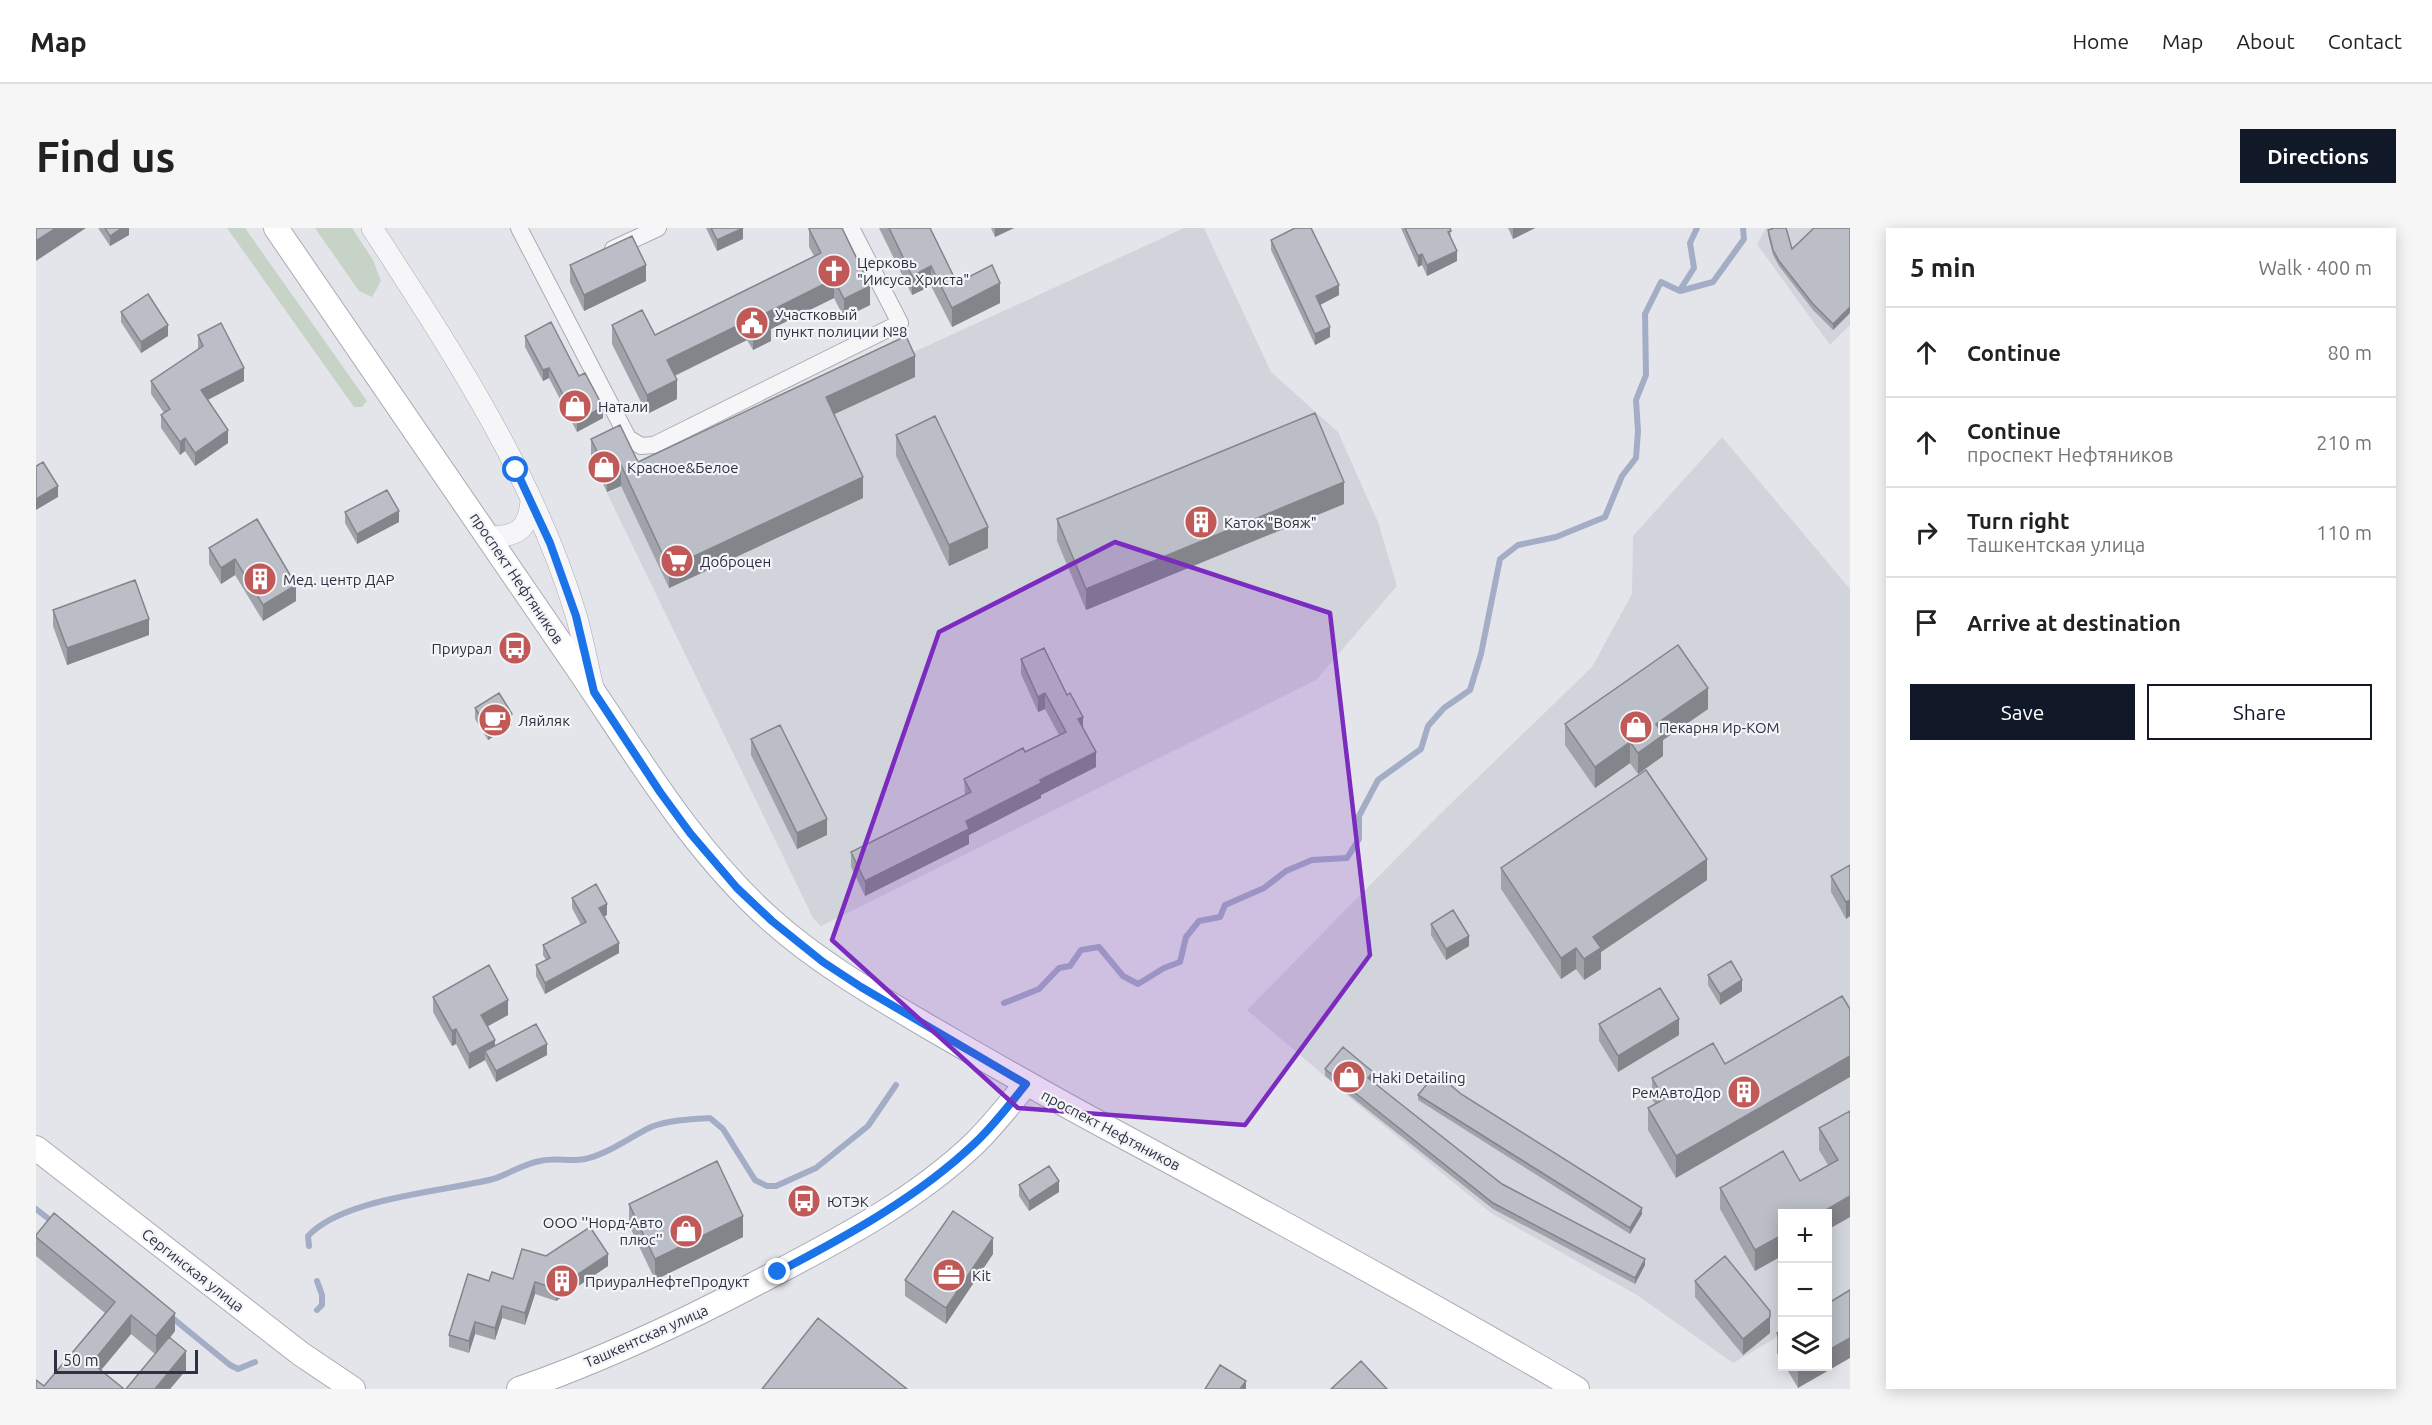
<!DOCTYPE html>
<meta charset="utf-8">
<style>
body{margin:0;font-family:Ubuntu,sans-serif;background:#f6f6f6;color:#222}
.controls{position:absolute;right:18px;bottom:18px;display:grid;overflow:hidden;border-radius:0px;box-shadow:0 3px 15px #0003}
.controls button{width:54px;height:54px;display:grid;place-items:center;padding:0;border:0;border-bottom:2px solid #e0e0e0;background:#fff;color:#222;font:30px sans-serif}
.scale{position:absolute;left:18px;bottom:15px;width:144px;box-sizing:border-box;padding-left:6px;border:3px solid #2d3141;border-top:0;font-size:16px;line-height:21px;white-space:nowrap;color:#2d3141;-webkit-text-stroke:4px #f3f4f8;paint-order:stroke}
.stop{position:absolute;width:18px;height:18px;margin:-14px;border:4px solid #1a73e8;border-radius:50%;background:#fff}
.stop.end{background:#1a73e8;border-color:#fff;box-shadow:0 2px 6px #0008}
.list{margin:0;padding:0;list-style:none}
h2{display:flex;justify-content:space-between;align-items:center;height:78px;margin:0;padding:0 24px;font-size:26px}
h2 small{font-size:20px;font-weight:400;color:#767676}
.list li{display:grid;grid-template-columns:39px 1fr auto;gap:18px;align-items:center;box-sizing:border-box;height:90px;padding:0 24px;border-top:2px solid #e0e0e0}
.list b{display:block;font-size:22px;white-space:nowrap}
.list p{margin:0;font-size:20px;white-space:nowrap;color:#767676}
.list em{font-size:20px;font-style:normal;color:#767676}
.actions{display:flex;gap:12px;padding:18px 24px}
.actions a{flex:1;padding:14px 0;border:2px solid #111827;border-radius:0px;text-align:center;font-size:21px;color:#111827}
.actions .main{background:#111827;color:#fff}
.icon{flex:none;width:33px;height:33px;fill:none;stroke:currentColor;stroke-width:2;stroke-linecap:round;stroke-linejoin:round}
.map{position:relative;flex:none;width:1814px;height:1161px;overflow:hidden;border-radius:0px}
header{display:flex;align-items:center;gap:36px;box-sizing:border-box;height:84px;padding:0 30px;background:#fff;border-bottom:2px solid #e0e0e0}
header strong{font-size:28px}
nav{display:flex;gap:33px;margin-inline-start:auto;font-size:21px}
.intro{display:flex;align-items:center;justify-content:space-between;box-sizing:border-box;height:144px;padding:0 36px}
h1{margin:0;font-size:42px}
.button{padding:15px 27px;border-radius:0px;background:#111827;color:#fff;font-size:21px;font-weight:700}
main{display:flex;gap:36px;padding:0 36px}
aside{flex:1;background:#fff;border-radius:0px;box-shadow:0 3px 15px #0003}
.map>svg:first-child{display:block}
.built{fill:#d2d4dc}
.green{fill:#c7d3c6}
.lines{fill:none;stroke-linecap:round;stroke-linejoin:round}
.stream{stroke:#a3aec6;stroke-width:6}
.minor-casing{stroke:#a9abb4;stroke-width:18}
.tertiary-casing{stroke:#a9abb4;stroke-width:22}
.secondary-casing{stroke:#a9abb4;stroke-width:26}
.minor{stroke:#f6f6f9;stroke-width:16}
.tertiary{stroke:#f6f6f9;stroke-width:21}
.secondary{stroke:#fff;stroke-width:24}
.wall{fill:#a1a3aa}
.shaded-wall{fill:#83858b}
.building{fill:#bbbec6;stroke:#83858b;stroke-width:1.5}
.route{stroke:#1a73e8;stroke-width:8}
.marked{fill:#7b2cbf;fill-opacity:0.2;stroke:#7b2cbf;stroke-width:4.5;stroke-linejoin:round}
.labels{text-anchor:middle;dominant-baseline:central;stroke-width:4.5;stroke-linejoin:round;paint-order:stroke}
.poi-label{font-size:15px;fill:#2d3141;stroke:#f3f4f8;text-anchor:start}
.street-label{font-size:15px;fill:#2d3141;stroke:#f3f4f8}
</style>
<header>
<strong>Map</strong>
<nav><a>Home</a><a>Map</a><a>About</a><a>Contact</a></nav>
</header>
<div class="intro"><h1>Find us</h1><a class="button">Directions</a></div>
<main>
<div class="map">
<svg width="1814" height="1161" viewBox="0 0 1814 1161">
<rect width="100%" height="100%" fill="#e4e5ea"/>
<path class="built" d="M1148,0H1168L1235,144L1302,204L1342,294L1361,358L1280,452L785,698L777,690L571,265Z
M1730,0H1814V97L1794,117L1721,16Z
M1686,209L1814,361V1066L1792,1079V986H1746V1106L1697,1135L1601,1067L1455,985L1326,880L1211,782L1401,589L1556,439L1596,366L1597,308Z"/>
<path class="green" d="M191,0H209L331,173L326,179H318Z
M279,0H316L337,32L345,53L336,69L323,63Z"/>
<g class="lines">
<path class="stream" d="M1644,62L1658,40L1654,15L1661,0
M968,775L1003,761L1023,740L1034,738L1045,722L1063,719L1087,748L1102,756L1128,740L1144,734L1150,709L1163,693L1184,689L1189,677L1228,660L1250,643L1276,632L1311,630L1323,611V588L1342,552L1385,521L1392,498L1408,480L1434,462L1445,426L1464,331L1482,317L1520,309L1569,289L1586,248L1600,230L1602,203L1600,172L1610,147L1609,86L1625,54L1644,63L1677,54L1708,11L1707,0
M0,981L18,995
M273,1018L272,1008C307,970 406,964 457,951C473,946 487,936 504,933C519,929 534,934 549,931C572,926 594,909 615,899C632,892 656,891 674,890L687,901L719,952L731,958H740L780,940L832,898L860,857
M281,1082L286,1077V1067L281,1053
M134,1088L194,1137L202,1141L219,1134"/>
<defs>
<path id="minor" d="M483,0L592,210L605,218L618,217L864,95L815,0
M577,21L622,0"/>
<path id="tertiary" d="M336,0C415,122 498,247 540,387C547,411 551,435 557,459
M453,309C481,308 492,303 495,273"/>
<path id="secondary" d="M240,0C339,143 437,286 534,429C597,520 652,618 735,692C782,734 837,766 891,798C950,832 1010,867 1070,899C1228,984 1386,1070 1541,1161
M0,920L265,1126L317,1161
M483,1161C564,1133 643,1096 719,1056C795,1016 877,975 940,914C958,896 974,876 990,856"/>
</defs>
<use href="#minor" class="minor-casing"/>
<use href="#tertiary" class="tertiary-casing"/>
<use href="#secondary" class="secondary-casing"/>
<use href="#minor" class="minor"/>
<use href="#tertiary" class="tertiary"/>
<use href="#secondary" class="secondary"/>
</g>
<path class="wall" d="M62,0H93V7L74,18Z
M670,0H707V11L681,23Z
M843,0H894L921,55L964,75L916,99L895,58L876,67Z
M955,0H978L959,9Z
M1365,0H1414L1415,10L1421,33L1391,48L1386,37L1382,39Z
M1472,0H1499L1477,11Z
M1814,0V85L1797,102L1777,82L1743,38L1737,27L1732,7V2L1756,21Z
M773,1L834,77L808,90L798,70L735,101V113L717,122L711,112L639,148L641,171L611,186L576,116V97L619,107L778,28L773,19Z
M1235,12L1303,67L1284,77L1294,109L1279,117L1235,22Z
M534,37L610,53L548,83L534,54Z
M85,84L132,108L105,125L85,94Z
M162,107L208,153L172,172L192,215L159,238L149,223L144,227L125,200V187L128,185L115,166V153L162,121Z
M489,108L543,148L567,190L541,204L513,150L507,153L489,119Z
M879,149L798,186L827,270L633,360L585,258L571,264L555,231V211L602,234Z
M860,207L952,320L913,338L860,228Z
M1308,276L1050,382L1021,313V291Z
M309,284L363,294L321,316L309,295Z
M221,291L260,373L227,393L199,347L185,356L173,336V320Z
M17,382L113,407L31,437L17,398Z
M985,431L1047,500L1060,539L1005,567V570L933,607V616L829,668L815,639V624L929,567L928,551L989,524L1023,507L1009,481L1002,484L985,446Z
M439,480L476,497L452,512L439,491Z
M1672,481L1627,512V528L1602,546L1594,535L1559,560L1529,517V496Z
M715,511L791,607L761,621L715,527Z
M1814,637L1810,691L1795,664V648Z
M1465,640L1671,652L1565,724V741L1548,752L1540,741L1525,751L1465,661Z
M536,670L571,687L568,688L583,725L509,766L500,748V737L510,732L507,727V717L545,697L536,680Z
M1395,696L1433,718L1410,732L1395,707Z
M1672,747L1706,763L1684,777L1672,757Z
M397,769L472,787L452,798L459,817L511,827L460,854L449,832L433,841L420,816L416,818L397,784Z
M1563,796L1643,807L1582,844L1563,813Z
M1677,815L1640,950L1612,902V880L1619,876L1616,871V850Z
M1289,841L1337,850L1335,853L1466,956L1609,1037L1599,1056L1457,981L1289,848Z
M1425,866L1606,986L1594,1006L1382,872V867Z
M1814,883V989L1791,1002V986L1719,1043L1684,981V960L1764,953L1792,937L1783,922V900Z
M983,957L1023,964L993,983L983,968Z
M593,976L707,1009L619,1052L593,997Z
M0,1007L139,1103L134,1110L150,1142L134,1161H90L119,1126L95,1106L65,1142L8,1158L69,1085L0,1028Z
M957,1026L910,1096L869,1068V1052Z
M510,1028L572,1038L520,1073L499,1066L489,1097L466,1090L459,1112L439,1106L433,1125L413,1119V1107L453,1053L477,1051Z
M1659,1053L1734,1105L1707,1127L1659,1069Z
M1746,1102V1134L1741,1125V1105Z
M1749,1138H1791L1762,1160Z"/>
<path class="shaded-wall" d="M20,0H50L0,33V13Z
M86,0H93V7L74,18V8Z
M707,0V11L681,23V12Z
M959,0H978L959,9Z
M1477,0H1499L1477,11Z
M1421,23V33L1391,48V37Z
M1386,26V37L1382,39V28Z
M610,37V53L548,83V67Z
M895,38V58L876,67V48Z
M798,51V70L735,101V113L717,122V103L730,85Z
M964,55V75L916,99V80Z
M1303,57V67L1280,79V68Z
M834,58V77L808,90V71Z
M1814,79V85L1797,102V96Z
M711,93V112L631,151V132Z
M132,97V108L105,125V114Z
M1294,99V109L1279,117V106Z
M879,128V149L790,190V169Z
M208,140V153L165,175V162Z
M513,140V150L507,153V142Z
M641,152V171L611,186V167Z
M567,179V190L541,204V193Z
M192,202V215L159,238V225Z
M149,210V223L144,227V214Z
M585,237V258L571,264V244Z
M827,249V270L633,360V340Z
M1308,254V276L1050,382V361Z
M22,258V269L0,282V271Z
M363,283V294L321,316V306Z
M952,299V320L913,338V317Z
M199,331V347L185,356V340Z
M260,357V373L227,393V377Z
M113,391V407L31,437V420Z
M1672,460V481L1627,512V528L1602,546V525L1620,496Z
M1009,465V481L1002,484V469Z
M476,486V497L452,512V501Z
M1047,489V504L1042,491Z
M1594,514V535L1559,560V539Z
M1060,524V539L1005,567V570L933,607V616L829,668V653L930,593L1004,552Z
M791,591V607L761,621V605Z
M1671,631V652L1565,724V741L1548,752V731L1557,709Z
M1814,672V688L1810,691V674Z
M571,676V687L563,691V680Z
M1433,708V718L1410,732V721Z
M583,715V725L509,766V755Z
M1540,720V741L1525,751V730Z
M1706,752V763L1684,777V766Z
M472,772V787L445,802V787Z
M1643,791V807L1582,844V828Z
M420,801V816L416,818V803Z
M459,812V827L449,823V832L433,841V826Z
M511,816V827L460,854V843Z
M1814,828V849L1640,950V928Z
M1337,844V850L1332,857V850Z
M1023,953V964L993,983V973Z
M1814,968V989L1791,1002V986H1783Z
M1606,980V986L1594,1006V1000Z
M707,988V1009L619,1052V1031Z
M1746,1007V1028L1719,1043V1022Z
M957,1010V1026L910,1096V1080Z
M572,1026V1038L520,1073V1061Z
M1609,1031V1037L1599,1056V1050Z
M499,1054V1066L489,1097V1085Z
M466,1078V1090L459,1112V1100Z
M139,1085V1103L120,1126V1108Z
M95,1087V1106L56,1153V1135Z
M1734,1089V1105L1707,1127V1111Z
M439,1094V1106L433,1125V1113Z
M1814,1110V1130L1762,1160V1141L1765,1138H1791V1123Z
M150,1123V1142L134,1161H119Z
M1210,1153V1161H1204Z"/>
<path class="building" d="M0,0H20L0,13Z
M69,0H86L74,8Z
M675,0H707L681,12Z
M775,0H806L834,58L808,71L798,51L730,85L735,94L717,103L711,93L631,132L641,152L611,167L576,97L606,82L619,107L785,25L773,1Z
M853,0H894L921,55L956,37L964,55L916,80L895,38L876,48Z
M1259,0H1275L1303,57L1280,68L1294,99L1279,106L1235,12Z
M1369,0H1414L1415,3L1412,4L1421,23L1391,37L1386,26L1382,28Z
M1738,0H1750L1756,21L1778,0H1814V79L1797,96L1777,76L1743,33L1737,22L1732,2Z
M596,8L610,37L548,67L534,37Z
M112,66L132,97L105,114L85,84Z
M515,94L543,148L549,145L567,179L541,193L513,140L507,142L489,108Z
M185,95L208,140L165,162L192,202L159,225L149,210L144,214L125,187L134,181L115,153L167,118L162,107Z
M870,108L879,128L790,169L827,249L633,340L585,237L571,244L555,211L584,197L602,234Z
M1279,185L1308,254L1050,361L1021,291Z
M899,188L952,299L913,317L860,207Z
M7,234L22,258L0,271V238Z
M351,262L363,283L321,306L309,284Z
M221,291L260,357L227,377L199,331L185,340L173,320Z
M99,352L113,391L31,420L17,382Z
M1642,417L1672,460L1620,496L1627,507L1602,525L1594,514L1559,539L1529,496Z
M1008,420L1031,467L1034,465L1047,489L1042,491L1060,524L1004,552L1005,555L930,593L933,601L829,653L815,624L935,564L928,551L987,520L989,524L1030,504L1009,465L1002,469L985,431Z
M463,465L476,486L452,501L439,480Z
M744,497L791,591L761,605L715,511Z
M1610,542L1671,631L1557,709L1565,720L1548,731L1540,720L1525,730L1465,640Z
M1814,637V672L1810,674L1795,648Z
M560,656L571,676L563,680L583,715L509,755L500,737L514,730L507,717L550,694L536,670Z
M1417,682L1433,708L1410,721L1395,696Z
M1695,733L1706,752L1684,766L1672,747Z
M453,737L472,772L445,787L459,812L433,826L420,801L416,803L397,769Z
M1624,760L1643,791L1582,828L1563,796Z
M1806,768L1814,781V828L1640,928L1612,880L1628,871L1616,850L1677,815L1689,836Z
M500,796L511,816L460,843L449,823Z
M1307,819L1337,844L1332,850L1466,956L1609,1031L1599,1050L1457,975L1289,841Z
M1400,845L1425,866L1606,980L1594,1000L1382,867Z
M1814,883V968L1783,986H1746V1007L1719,1022L1684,960L1747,923L1764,953L1802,932L1783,900Z
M681,933L707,988L619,1031L593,976Z
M1013,938L1023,953L993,973L983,957Z
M917,983L957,1010L910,1080L869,1052Z
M18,985L139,1085L120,1108L95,1087L56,1135L88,1161H0V1152L8,1158L79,1074L0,1009V1007Z
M554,999L572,1026L520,1061L499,1054L489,1085L466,1078L459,1100L439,1094L433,1113L413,1107L432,1046L453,1053L456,1044L477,1051L486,1021L510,1028Z
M1689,1028L1734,1083V1089L1707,1111L1659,1053Z
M1814,1062V1110L1791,1123V1076Z
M782,1090L871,1161H726Z
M1746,1102V1115L1741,1105Z
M133,1109L150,1123L119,1161H90Z
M1325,1133L1351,1161H1295Z
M1184,1137L1210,1153L1204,1161H1169Z"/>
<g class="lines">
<path class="route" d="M480,242L514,315L540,388L558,464L624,564L654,605L701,660L736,693L787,734L825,759L990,856C974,876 958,897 939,915C882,969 811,1008 742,1044"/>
</g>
<path class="marked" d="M1079,314L1294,385L1334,727L1209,897L982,880L796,712L903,404Z"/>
<defs>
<symbol id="church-disc" viewBox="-11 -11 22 22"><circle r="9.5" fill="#c05957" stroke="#f3f4f8"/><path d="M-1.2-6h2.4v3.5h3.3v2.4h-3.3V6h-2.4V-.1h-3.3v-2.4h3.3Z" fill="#fff"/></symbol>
<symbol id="civic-disc" viewBox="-11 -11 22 22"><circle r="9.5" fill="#c05957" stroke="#f3f4f8"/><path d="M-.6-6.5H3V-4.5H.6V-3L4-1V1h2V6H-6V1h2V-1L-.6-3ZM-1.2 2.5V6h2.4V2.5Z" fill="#fff"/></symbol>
<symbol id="shop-disc" viewBox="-11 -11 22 22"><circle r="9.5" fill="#c05957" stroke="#f3f4f8"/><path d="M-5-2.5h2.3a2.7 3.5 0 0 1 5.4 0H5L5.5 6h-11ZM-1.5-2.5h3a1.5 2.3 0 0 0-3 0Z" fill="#fff"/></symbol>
<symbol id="building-disc" viewBox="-11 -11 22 22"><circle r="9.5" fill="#c05957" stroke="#f3f4f8"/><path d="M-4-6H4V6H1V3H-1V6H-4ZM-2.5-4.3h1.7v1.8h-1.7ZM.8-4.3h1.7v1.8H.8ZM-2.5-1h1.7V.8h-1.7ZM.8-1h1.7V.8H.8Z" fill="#fff"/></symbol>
<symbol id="supermarket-disc" viewBox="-11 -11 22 22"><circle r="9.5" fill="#c05957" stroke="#f3f4f8"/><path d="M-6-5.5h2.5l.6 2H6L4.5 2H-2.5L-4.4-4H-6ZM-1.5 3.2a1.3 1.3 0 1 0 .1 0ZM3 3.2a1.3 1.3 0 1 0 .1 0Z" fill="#fff"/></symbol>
<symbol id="bus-disc" viewBox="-11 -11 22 22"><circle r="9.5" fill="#c05957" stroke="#f3f4f8"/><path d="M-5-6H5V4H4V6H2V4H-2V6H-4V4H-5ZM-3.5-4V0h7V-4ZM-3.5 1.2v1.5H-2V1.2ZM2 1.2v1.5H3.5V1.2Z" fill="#fff"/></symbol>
<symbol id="cafe-disc" viewBox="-11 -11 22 22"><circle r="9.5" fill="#c05957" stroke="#f3f4f8"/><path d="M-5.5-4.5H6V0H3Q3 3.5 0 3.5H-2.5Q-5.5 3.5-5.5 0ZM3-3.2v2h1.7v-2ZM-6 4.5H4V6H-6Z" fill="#fff"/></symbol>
<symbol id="office-disc" viewBox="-11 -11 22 22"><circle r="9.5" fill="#c05957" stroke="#f3f4f8"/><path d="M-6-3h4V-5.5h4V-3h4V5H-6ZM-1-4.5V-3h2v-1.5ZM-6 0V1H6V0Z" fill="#fff"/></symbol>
</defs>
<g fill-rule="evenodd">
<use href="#church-disc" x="779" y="24" width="38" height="38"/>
<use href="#civic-disc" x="697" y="76" width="38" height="38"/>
<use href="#shop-disc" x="520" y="159" width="38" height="38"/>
<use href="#shop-disc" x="549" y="220" width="38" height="38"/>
<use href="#building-disc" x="1146" y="275" width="38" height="38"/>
<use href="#supermarket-disc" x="622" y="314" width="38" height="38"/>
<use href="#building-disc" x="205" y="332" width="38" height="38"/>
<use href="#bus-disc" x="460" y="401" width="38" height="38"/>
<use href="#cafe-disc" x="440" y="473" width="38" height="38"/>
<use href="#shop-disc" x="1581" y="480" width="38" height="38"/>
<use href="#shop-disc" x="1294" y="830" width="38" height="38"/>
<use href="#building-disc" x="1689" y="845" width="38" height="38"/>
<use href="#bus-disc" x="749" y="954" width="38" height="38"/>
<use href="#shop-disc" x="631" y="984" width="38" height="38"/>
<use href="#office-disc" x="894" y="1028" width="38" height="38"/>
<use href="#building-disc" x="507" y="1034" width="38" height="38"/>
</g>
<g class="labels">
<g class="poi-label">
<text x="821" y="34">Церковь<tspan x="821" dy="17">"Иисуса Христа"</tspan></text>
<text x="739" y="86">Участковый<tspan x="739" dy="17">пункт полиции №8</tspan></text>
<text x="562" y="178">Натали</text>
<text x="591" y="239">Красное&amp;Белое</text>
<text x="1188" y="294">Каток "Вояж"</text>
<text x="664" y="333">Доброцен</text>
<text x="247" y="351">Мед. центр ДАР</text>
<text x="456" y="420" text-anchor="end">Приурал</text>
<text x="482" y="492">Ляйляк</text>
<text x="1623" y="499">Пекарня Ир-КОМ</text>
<text x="1336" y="849">Haki Detailing</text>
<text x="1685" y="864" text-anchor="end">РемАвтоДор</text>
<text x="791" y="973">ЮТЭК</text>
<text x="627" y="994" text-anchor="end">ООО ''Норд-Авто<tspan x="627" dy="17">плюс''</tspan></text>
<text x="936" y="1047">Kit</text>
<text x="549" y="1053">ПриуралНефтеПродукт</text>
</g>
<g class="street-label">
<text transform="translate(481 350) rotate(56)">проспект Нефтяников</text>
<text transform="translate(1075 902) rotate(28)">проспект Нефтяников</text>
<text transform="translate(157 1042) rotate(38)">Сергинская улица</text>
<text transform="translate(610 1108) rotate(-24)">Ташкентская улица</text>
</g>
</g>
</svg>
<div class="controls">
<button>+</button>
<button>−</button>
<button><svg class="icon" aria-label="layers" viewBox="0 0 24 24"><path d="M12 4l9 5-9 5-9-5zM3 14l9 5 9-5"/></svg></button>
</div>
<div class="scale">50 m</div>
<div class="stop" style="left:480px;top:242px"></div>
<div class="stop end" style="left:742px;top:1044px"></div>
</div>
<aside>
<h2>5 min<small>Walk · 400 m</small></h2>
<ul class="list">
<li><svg class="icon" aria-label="ahead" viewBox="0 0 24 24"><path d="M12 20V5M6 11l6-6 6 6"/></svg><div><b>Continue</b></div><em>80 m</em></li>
<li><svg class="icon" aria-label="ahead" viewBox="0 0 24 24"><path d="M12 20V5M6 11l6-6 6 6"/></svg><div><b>Continue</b><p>проспект Нефтяников</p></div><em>210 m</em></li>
<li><svg class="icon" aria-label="right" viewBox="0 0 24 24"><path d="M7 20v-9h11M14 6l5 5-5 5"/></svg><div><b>Turn right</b><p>Ташкентская улица</p></div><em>110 m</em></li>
<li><svg class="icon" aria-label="arrive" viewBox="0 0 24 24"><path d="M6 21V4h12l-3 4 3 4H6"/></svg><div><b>Arrive at destination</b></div></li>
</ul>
<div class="actions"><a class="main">Save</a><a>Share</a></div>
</aside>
</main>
